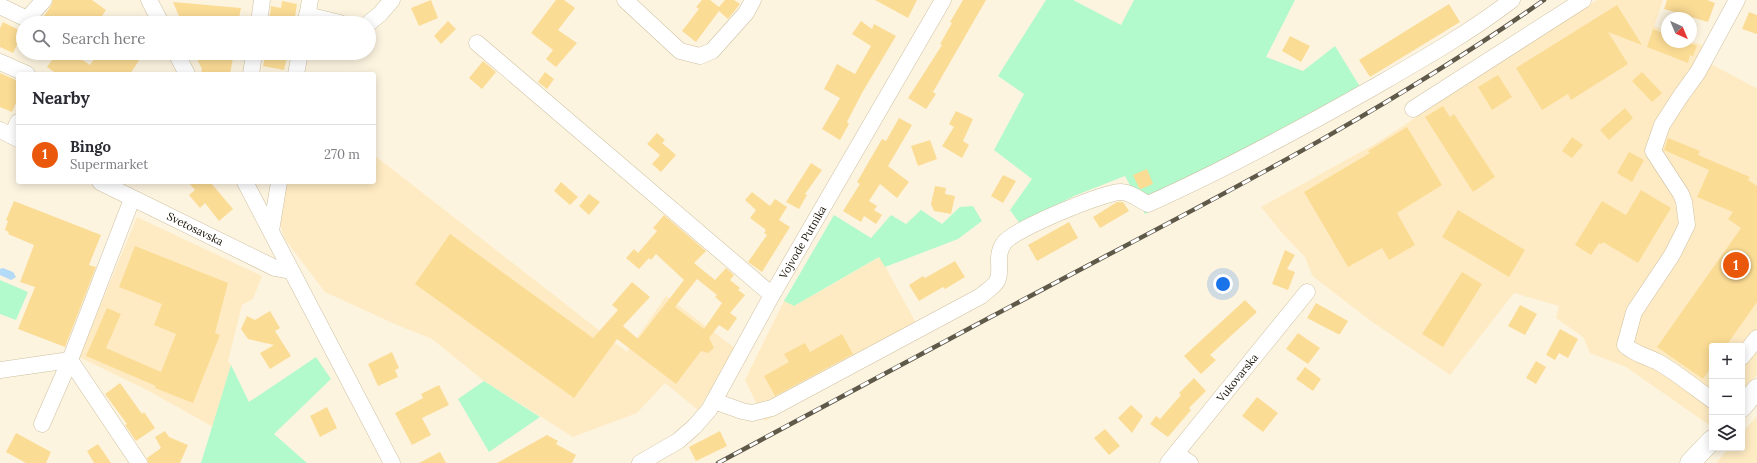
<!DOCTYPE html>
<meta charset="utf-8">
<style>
body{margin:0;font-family:Lora,serif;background:#f7f7f7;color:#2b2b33}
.controls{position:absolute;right:12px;bottom:12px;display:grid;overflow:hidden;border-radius:4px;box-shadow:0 2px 10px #0003}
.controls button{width:36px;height:36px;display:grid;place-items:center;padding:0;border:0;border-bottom:1px solid #e1e1e2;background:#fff;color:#2b2b33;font:20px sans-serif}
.compass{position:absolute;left:1661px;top:12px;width:36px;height:36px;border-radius:50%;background:#fff;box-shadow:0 2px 10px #0003;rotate:136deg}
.you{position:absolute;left:1223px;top:284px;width:14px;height:14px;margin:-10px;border:3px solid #fff;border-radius:50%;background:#1a73e8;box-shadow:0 0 0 6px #1a73e833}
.badge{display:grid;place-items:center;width:26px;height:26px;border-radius:50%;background:#ea580c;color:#fff;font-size:13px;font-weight:700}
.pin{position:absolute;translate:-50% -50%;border:2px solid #fff;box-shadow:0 1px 4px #0006}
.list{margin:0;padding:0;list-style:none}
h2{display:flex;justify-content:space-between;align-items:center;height:52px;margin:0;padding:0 16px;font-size:17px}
h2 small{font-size:13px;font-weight:400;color:#7c7c81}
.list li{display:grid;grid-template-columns:26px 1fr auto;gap:12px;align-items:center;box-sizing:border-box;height:60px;padding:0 16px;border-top:1px solid #e1e1e2}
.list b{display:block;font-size:15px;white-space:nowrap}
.list p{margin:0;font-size:13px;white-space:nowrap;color:#7c7c81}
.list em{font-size:13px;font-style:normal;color:#7c7c81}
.icon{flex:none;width:22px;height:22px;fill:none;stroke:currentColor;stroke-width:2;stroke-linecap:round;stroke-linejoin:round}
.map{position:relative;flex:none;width:1757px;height:463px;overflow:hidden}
.search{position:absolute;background:#fff;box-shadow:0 2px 10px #0003;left:16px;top:16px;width:360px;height:44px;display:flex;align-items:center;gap:10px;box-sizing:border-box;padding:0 14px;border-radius:22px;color:#7c7c81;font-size:15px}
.panel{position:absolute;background:#fff;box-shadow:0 2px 10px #0003;left:16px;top:72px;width:360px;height:112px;border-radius:4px}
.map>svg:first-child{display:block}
.built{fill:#feebc3}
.green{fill:#b2f9cc}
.water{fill:#b3daf7}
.building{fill:#fbdc95;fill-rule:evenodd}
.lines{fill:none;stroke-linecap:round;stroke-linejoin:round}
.minor-casing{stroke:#cec0a0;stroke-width:17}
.major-casing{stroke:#cec0a0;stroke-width:21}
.minor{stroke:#fff;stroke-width:16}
.major{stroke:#fff;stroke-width:20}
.rail-casing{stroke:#5f594a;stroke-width:4.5}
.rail{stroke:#fff;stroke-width:3;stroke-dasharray:9;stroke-linecap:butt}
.labels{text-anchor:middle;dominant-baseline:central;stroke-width:3.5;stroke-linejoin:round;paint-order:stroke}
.street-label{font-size:11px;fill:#171206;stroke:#fff}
</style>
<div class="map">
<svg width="1757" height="463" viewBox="0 0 1757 463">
<rect width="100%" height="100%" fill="#fdf4e0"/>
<path class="built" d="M1597,0H1663L1654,26L1667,31V42L1691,41L1705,46L1711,64L1756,88L1757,87V375L1742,393V346H1712V427L1626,367L1590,353L1583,337L1556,318L1559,306L1514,293L1450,375L1371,321L1315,278L1312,275L1305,257L1282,233L1261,207L1375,144Z
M374,155L627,352L666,296L736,349L698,410L665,383L637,413L573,437L484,381L432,339L397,325L325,292L284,238L280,223L287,182H374Z
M137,217L262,276L253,299L242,305L228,361L231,365L213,427L147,390L79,357Z
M880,257L922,334L765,421L745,380L784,301L794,306Z
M1757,416V463H1716L1729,448H1742V433Z"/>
<path class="green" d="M1046,0H1073L1121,25L1134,0H1295L1266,57L1303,71L1335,46L1367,98L1145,214L1125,176L1074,196L1020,224L1010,210L1032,179L994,150L1024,94L998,76Z
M973,206L982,221L958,239L885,267L879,257L794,306L784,301L834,215L871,238L891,215L906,224L921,210L942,224L960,207Z
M0,280L28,292L16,320L0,314Z
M316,357L331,379L274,434L307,463H201L231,365L249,402Z
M484,381L540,417L489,452L458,399Z"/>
<path class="water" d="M3,268L13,272L16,277L11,280L0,275V269Z"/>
<path class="building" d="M53,0H92L106,10L97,23H39L51,6Z
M431,0L438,18L419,26L411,8Z
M556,0H564L575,8L558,30L577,43L556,67L546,59L553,50L531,33Z
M702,0H710L719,7L725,0H734L740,4L728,19L719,11L696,42L682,31L699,9L696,7Z
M875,0H917L908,18Z
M963,0H986L933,92L936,94L926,109L908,98L942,45L940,44L952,23L950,22Z
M1667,0H1707L1715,3L1708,22L1664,9Z
M282,1L297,4L294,23H269L271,6L281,8Z
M173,2L241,8L238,23H182Z
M1449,4L1460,22L1370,77L1359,60Z
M1617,5L1642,45L1608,32L1628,64L1571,100L1568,94L1542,110L1516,68Z
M1749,12L1757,15V34L1742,29Z
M448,21L456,29L441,44L434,36Z
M861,21L872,29L874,24L896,36L862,93L847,122L849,124L840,140L822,129L840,98L824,89L837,64L855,74L871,46L852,34Z
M3,22L23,32L13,53L0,47V28Z
M1653,29L1667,35V42H1687L1697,46L1693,56L1690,55L1688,63L1647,47Z
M1290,36L1310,46L1301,62L1282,51Z
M57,53H72L90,65L98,53H144L130,74H57L47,67Z
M194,53H234L230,74H201L202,69Z
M266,53H288L284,70L263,66Z
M483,61L496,72L482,89L469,78Z
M545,72L554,79L547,89L538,82Z
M1642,72L1662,93L1652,102L1632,81Z
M0,73L18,81V98L12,112L0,107Z
M1498,75L1512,97L1492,110L1478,87Z
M1443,106L1450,117L1454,114L1495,177L1473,192L1425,117Z
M1625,108L1633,118L1609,140L1600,130Z
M956,111L973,119L963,141L969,145L962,158L942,146L954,127L949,124Z
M899,118L912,125L888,166L909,182L897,198L880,184L869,201L877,206L874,210L882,215L876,224L864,216L861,222L843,211L860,184L857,182L882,139L886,141Z
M1407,127L1442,185L1397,213L1415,245L1389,260L1382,248L1348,267L1304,192L1370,153L1368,151Z
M657,133L665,140L662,143L676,155L661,172L652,164L660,155L647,144Z
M1572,137L1583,145L1572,158L1562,151Z
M1668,138L1700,151L1698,155L1750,177L1748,180L1757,186V302L1726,346H1712V366L1703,379L1657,347L1741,228L1728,219L1733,212L1697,197L1709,170L1664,150Z
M930,140L937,159L918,166L911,146Z
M1629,152L1644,160L1632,182L1617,173Z
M811,163L822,170L805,194L807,195L799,209L786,202Z
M1147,169L1153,184L1141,189L1139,188L1133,175Z
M1003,175L1016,181L1003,203L991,196Z
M188,182H210L233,209L219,221L205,203L200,208L189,195L195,190Z
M561,182L578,197L570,205L554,191Z
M935,186L946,188L945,194L955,196L951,214L934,211L931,204Z
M1641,190L1671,208L1638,263L1603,242L1602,244L1599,243L1591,255L1575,245L1602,201L1626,215Z
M752,192L770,206L775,199L787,207L779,220L790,227L762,272L748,262L767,235L764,233L766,230L750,218L756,210L745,200Z
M589,194L600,202L589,215L579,206Z
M14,201L101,235L89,265L96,267L65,347L18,329L35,287L20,282L34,245L8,234L9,232L5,230L8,221L6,220Z
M1117,202H1123L1129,211L1100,228L1093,217Z
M1458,210L1525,250L1509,277L1442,237Z
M664,215L706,251L694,263L715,280L726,268L734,275L730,280L740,288L738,290L745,295L730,313L737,318L728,331L719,325L709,338L714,348L708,353L701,351L676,384L617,339L574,398L415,284L450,234L593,338L618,310L612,305L632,282L650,297L623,326L638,339L684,280L656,254L651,260L649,258L639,269L626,258L634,249L638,253L657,231L653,228ZM697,279L717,295L715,297L722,303L704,329L675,307Z
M1069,222L1078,238L1037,261L1028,245Z
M135,246L228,283L215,333L220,335L193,403L155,388L156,386L86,356L107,308L121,314L106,348L161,372L176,334L154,325L162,304L119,287Z
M1285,250L1295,255L1287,269L1295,272L1288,290L1272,284Z
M955,261L965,277L945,289L943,287L919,301L909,285L923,276L925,278Z
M1462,272L1482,284L1443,347L1422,334Z
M1245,300L1257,312L1210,355L1216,360L1201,374L1184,356Z
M1316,303L1348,321L1340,334H1338L1307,318Z
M1520,305L1537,314L1525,335L1508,326Z
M270,311L280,328L275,331L291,356L270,369L260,353L274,345L248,339L241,329L247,316L255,320Z
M1560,329L1578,339L1568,358L1559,353L1555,360L1546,355Z
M1298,333L1320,348L1308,364L1286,349Z
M842,334L853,354L775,396L764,376L789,362L784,354L805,343L810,352Z
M392,352L399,368L395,370L398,377L378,386L368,364Z
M1536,361L1546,367L1536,384L1526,378Z
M1305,367L1321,379L1313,391L1296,379Z
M1194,378L1206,391L1189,408L1191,410L1168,437L1150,424L1156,416L1160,419L1181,395L1179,393Z
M120,383L142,414L144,412L155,428L136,441L125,425L127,424L105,394Z
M439,385L449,405L422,418L431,435L412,445L395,413L423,398L421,394Z
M1257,397L1278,413L1263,432L1242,416Z
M1131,405L1143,416L1132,433L1118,418Z
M327,407L337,428L320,437L310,416Z
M1105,429L1120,446L1109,455L1094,438Z
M165,431L169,437L188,445L180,463H148L147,458L161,448L155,437Z
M720,431L727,446L696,461L689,447Z
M16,433L51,452L46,463H26L6,452Z
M547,435L558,441L556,444L576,455L572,463H497Z
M98,444L111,463H94L87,451Z
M440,452L446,463H419Z"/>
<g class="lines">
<defs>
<g id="minor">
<path d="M149,0L161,23"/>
<path d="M625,0L680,51L700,56L712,51L746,13L753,0"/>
<path d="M0,6L27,19L44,0"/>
<path d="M307,15L340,23"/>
<path d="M259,23L262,0"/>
<path d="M306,23L310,0"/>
<path d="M369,23L380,14L392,0"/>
<path d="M477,43L772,295"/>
<path d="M176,53L187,74"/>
<path d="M0,62L27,74"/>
<path d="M251,74L254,53"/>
<path d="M296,74L300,53"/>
<path d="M1413,109L1583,0"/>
<path d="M0,130L18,139"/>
<path d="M12,136L18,122"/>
<path id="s1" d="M100,182L275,268L291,271"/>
<path d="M245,182L392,463"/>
<path d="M271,231L279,182"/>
<path d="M1742,357L1757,338"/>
<path d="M0,370L70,360L139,463"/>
<path d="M1712,400C1694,387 1677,373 1658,362C1646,356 1634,354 1625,345L1634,312L1672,255L1687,225L1684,202L1681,194L1653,151L1662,125L1680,97L1698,72L1737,0"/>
<path d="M714,401L742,411L752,413L772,408L981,296C986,291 994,287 997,281C1003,270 994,257 1004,243C1012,230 1104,192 1121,192C1131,192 1139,200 1148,204C1226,169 1300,129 1374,87C1421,60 1469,33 1512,0"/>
<path d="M42,424L70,360L132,199"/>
<path d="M1176,454L1190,463"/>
<path id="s2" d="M640,463L678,441L694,427L709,410L772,295L943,0"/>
<path id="s3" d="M1168,463L1307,292"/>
</g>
<path id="major" d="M1742,407L1757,389
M1690,463L1712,440"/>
</defs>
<use href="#minor" class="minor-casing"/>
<use href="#major" class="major-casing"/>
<use href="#minor" class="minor"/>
<use href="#major" class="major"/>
<defs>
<path id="rail" d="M718,463C846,394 975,325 1104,257C1255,178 1405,98 1544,0"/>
</defs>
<use href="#rail" class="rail-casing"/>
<use href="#rail" class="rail"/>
</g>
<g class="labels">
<g class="street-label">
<text stroke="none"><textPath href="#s1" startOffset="106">Svetosavska</textPath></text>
<text stroke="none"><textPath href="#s2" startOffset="280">Vojvode Putnika</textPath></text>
<text stroke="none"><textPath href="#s3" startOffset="110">Vukovarska</textPath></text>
</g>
</g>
</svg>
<div class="controls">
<button>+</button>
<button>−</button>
<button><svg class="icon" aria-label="layers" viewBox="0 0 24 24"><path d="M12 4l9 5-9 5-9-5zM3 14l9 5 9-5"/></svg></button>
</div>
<svg class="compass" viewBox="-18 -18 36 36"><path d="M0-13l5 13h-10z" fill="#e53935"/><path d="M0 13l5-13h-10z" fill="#7c7c81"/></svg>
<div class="you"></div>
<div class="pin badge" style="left:1736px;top:265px">1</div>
<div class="search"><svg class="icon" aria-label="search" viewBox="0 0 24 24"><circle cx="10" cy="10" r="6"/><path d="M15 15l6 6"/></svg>Search here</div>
<section class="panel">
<h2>Nearby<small></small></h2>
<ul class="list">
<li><span class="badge">1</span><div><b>Bingo</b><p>Supermarket</p></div><em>270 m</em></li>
</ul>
</section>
</div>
